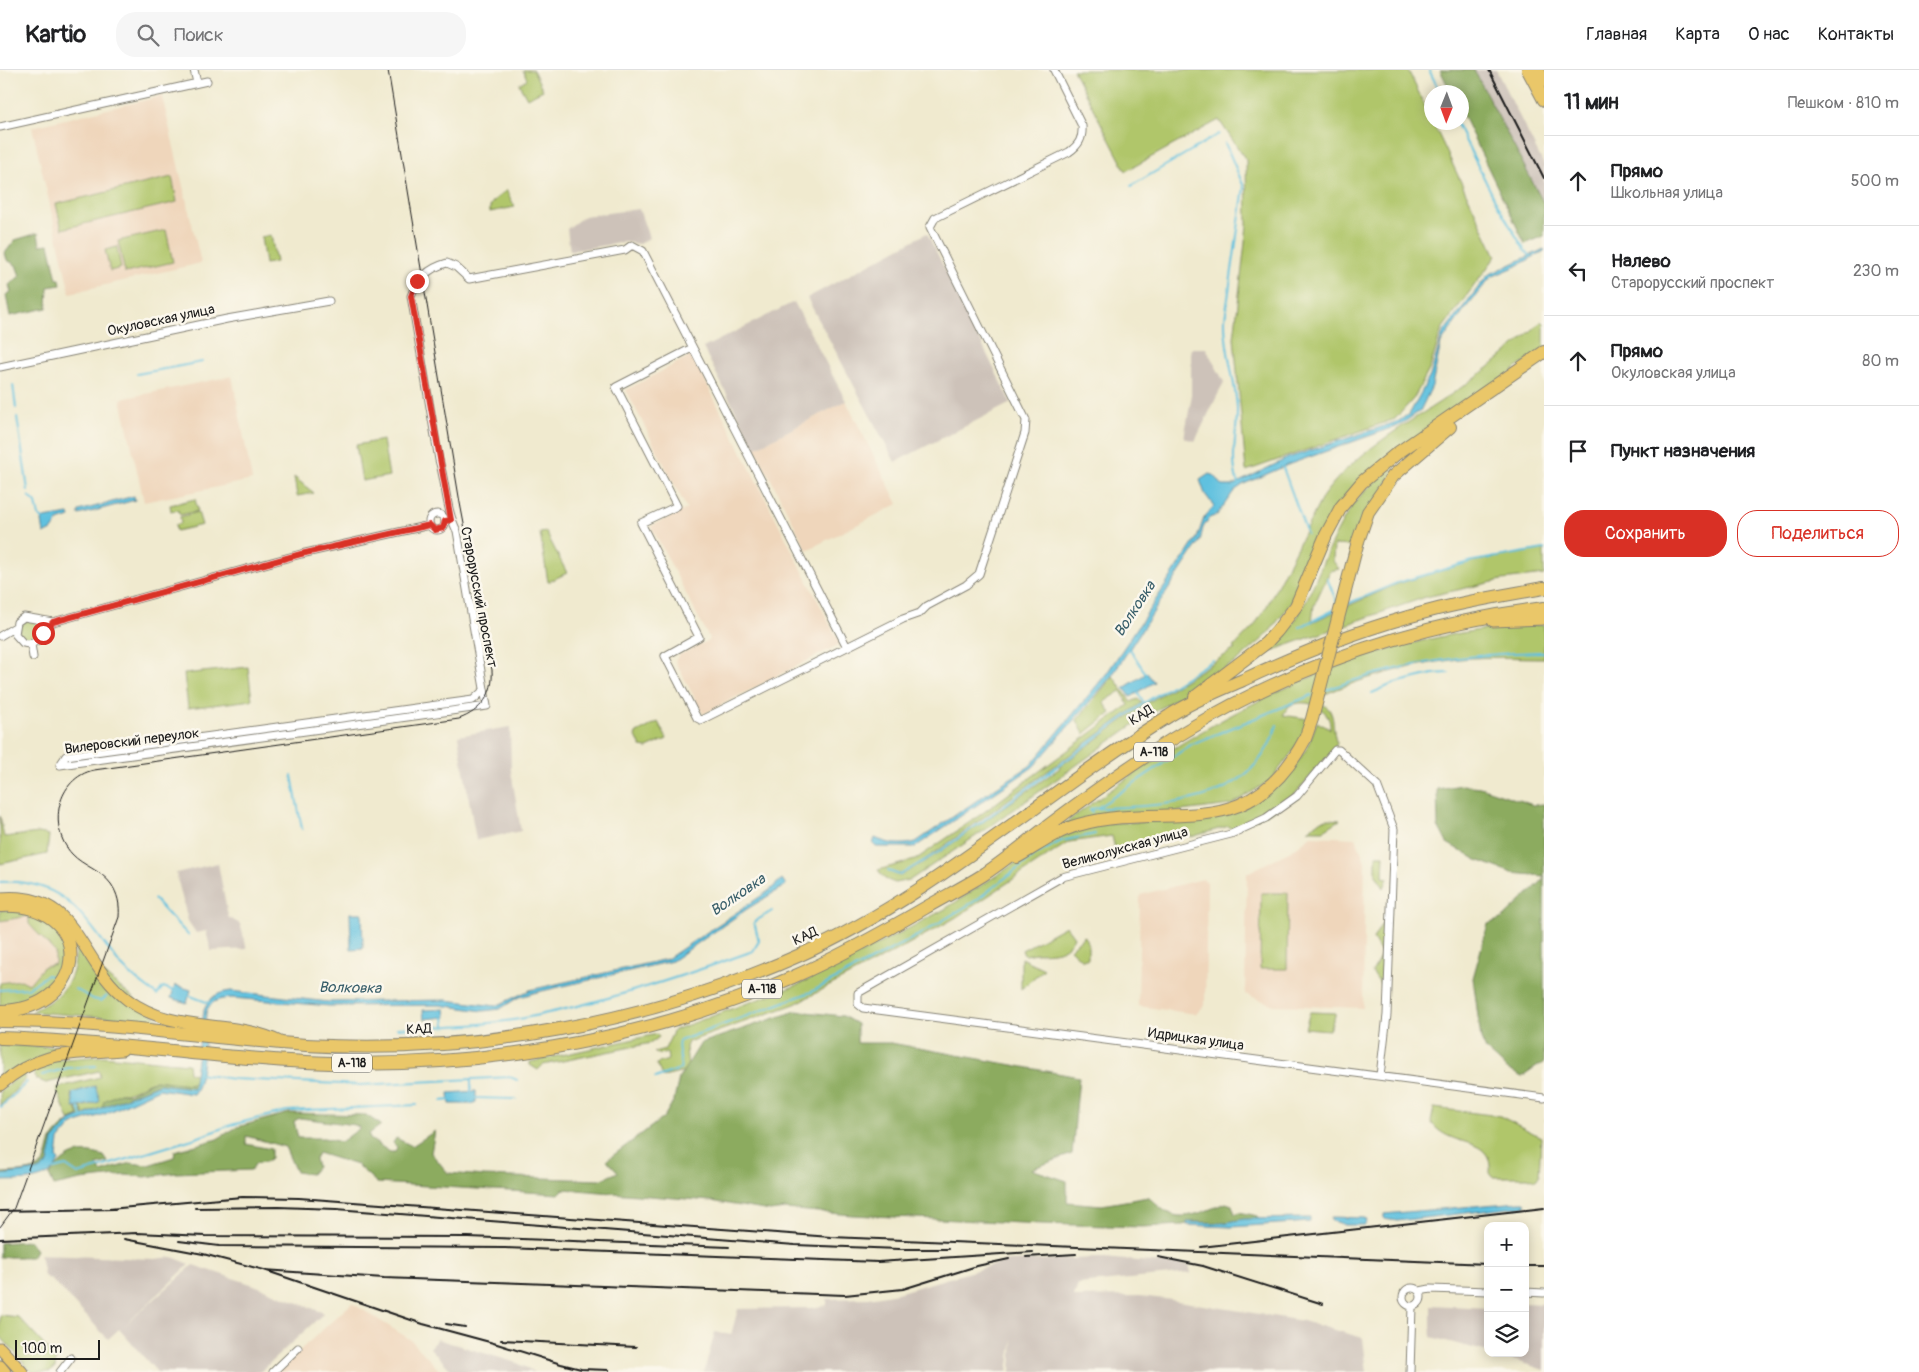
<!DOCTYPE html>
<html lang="ru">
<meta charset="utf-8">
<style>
body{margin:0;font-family:Pangolin,sans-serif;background:#f6f6f6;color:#202124}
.controls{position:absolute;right:15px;bottom:15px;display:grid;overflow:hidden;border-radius:10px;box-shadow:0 2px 12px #0003}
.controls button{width:45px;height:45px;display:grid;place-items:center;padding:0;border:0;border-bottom:1px solid #e0e0e0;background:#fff;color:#202124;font:25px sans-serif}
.compass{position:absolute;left:1424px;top:15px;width:45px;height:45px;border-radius:50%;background:#fff;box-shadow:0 2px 12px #0003;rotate:181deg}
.scale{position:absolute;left:15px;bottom:12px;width:85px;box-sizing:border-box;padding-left:5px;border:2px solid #1c1c1c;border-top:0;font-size:14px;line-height:18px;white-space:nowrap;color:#1c1c1c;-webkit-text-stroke:4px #fbf7ec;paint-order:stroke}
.stop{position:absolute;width:15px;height:15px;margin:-11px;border:4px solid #d93025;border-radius:50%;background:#fff}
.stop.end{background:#d93025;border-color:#fff;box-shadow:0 1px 5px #0008}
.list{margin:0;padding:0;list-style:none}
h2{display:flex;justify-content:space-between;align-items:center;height:65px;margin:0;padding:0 20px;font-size:21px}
h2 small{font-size:16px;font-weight:400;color:#757577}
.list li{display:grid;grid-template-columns:32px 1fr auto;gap:15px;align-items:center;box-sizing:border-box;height:90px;padding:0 20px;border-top:1px solid #e0e0e0}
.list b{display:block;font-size:19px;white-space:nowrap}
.list p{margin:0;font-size:16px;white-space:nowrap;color:#757577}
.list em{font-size:16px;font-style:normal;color:#757577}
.actions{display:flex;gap:10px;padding:15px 20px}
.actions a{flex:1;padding:11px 0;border:1px solid #d93025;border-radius:20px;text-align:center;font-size:18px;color:#d93025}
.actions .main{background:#d93025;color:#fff}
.icon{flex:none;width:28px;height:28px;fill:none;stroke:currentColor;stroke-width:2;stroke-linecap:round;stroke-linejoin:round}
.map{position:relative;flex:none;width:1544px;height:1302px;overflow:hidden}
header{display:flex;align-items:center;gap:30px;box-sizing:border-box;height:70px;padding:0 25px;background:#fff;border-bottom:1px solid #e0e0e0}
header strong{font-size:24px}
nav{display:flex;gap:28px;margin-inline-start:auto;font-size:18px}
.search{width:350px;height:45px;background:#f6f6f6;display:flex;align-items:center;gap:12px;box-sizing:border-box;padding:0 18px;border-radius:20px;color:#757577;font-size:19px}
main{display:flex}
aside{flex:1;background:#fff}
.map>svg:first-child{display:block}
.built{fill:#efd6bb}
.industrial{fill:#cdc2b9}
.green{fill:#b0c66b;stroke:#667144}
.forest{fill:#8cab5f;stroke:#54643e;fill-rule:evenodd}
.water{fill:#61c1df;stroke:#3e6e7e}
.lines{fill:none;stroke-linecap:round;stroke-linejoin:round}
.stream{stroke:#61c1df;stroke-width:2}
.minor-casing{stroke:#868376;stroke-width:9}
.primary-casing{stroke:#868376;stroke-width:13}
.trunk-casing{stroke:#868376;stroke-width:13}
.motorway-casing{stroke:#868376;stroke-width:14}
.minor{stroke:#fff;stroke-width:7}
.primary{stroke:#eac769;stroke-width:11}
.trunk{stroke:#eac769;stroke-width:11}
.motorway{stroke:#eac769;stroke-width:12}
.tram{stroke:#1c1c1c;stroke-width:1}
.rail{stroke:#1c1c1c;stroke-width:2}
.motorway-bridge-casing{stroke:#868376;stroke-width:14;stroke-linecap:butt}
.motorway-bridge{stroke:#eac769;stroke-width:12}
.route{stroke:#d93025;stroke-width:6}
.labels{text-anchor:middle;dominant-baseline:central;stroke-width:5;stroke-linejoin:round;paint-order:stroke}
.shield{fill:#fbf7ec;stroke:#5f5e5a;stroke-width:1}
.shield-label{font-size:12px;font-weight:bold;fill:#1c1c1c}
.street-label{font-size:14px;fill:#1c1c1c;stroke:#fbf7ec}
.water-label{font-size:15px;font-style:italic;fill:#385e6a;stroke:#fbf7ec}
</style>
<header>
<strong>Kartio</strong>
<div class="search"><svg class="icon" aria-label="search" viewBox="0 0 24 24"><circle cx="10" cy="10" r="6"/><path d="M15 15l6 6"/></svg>Поиск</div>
<nav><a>Главная</a><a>Карта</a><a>О нас</a><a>Контакты</a></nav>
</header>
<main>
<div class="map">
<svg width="1544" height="1302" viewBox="0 0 1544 1302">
<rect width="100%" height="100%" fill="#fbf7ec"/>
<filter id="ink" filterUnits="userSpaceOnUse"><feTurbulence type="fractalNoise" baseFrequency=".02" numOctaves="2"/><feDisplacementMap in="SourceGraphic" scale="10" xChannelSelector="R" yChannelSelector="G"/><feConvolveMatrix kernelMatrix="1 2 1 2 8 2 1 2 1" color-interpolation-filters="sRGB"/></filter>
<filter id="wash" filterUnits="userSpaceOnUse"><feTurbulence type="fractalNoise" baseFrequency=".0096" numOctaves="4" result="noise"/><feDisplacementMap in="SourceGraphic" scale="20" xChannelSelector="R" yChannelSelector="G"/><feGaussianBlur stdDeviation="1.12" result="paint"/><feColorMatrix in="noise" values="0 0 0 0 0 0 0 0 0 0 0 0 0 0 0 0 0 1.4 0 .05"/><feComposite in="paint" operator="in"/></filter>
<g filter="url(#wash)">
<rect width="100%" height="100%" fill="#f0eacf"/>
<path class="built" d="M162,26L201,193L70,223L32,57Z
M692,285L840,574L703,644L675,591L679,585L710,570L651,456L687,439L626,320Z
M232,306L252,410L144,432L121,329Z
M846,331L898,434L807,480L755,378Z
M1311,766L1356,768L1365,791L1363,938L1274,935L1245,924L1247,803L1291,781Z
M1203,809L1207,812L1205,935L1196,944L1138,936L1140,825Z
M29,846V854L55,882V894L43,897L29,914L21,910L0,913V851Z
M352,1233L411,1270L441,1302H276Z"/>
<path class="industrial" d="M1474,0H1496L1544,95V137Z
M639,139L649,168L639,174L625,172L570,181L567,159L584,146Z
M927,163L1011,333L895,392L807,228Z
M794,232L846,331L755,378L703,278Z
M1191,278H1206L1224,312L1195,371L1184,368L1191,330Z
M510,657L511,701L521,761L476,770L458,666Z
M218,793L228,847L240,854L247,879L211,881L206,861L196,863L188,851L176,803Z
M40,1185L155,1189L172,1187L190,1194L122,1258L193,1195L254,1215L324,1243L260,1302H157L119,1259L108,1269L52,1210L44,1206Z
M1101,1188L1189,1195L1191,1203L1078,1214L1074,1227L1139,1226L1165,1229L1303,1251L1363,1268L1367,1302H1011L1013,1268L1008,1302H704L715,1262L731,1265L738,1239L812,1238L827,1235V1229L869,1228L897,1223L1008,1191Z
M1525,1233L1544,1234V1300L1491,1283H1525Z
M1431,1235L1488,1238V1282L1431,1267Z
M437,1269L517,1293L535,1302H453L430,1278Z"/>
<path class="green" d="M523,0H533L543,20L527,28L519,14L527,9Z
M1073,0H1408L1496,186L1442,259L1430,298L1414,328L1395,349L1246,401L1234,268L1247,155L1246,90L1219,50L1126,101Z
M172,107L177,132L62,159L56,134Z
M506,120L515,137L490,142C488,131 500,127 506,120Z
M166,160L173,192L125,203L118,171Z
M271,165L276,192L265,194L261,167Z
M117,177L121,198L110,201L105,180Z
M1542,251L1544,253V278L1346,424L1292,532L1267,565L1239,590L1136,653L988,758L910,810L895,813L885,809L878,800L915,790L980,745L1129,635L1121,621L1104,632L1111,643L1084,664L1077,650L1113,606L1131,632L1138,629L1142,633L936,782L907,801L900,804L887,801L900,806L937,784L1060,698L1059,697L1144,635L1235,579L1234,577L1254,556L1267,536L1323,426C1359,376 1420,348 1469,312C1495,294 1518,273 1542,251Z
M383,370L389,406L362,411L356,375Z
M1394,396L1396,397L1351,476L1334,475L1333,491L1339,499L1330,501L1314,535L1312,552L1397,514L1470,492L1544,479V505L1502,510L1426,527L1282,577L1252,590C1263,581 1279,572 1288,561C1316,523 1325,474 1353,435C1364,420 1379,408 1394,396Z
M294,407L314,423L297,426Z
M195,429L198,441L180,445L178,440L171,441L170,435Z
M198,442L202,455L176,461L175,455L181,453L180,447Z
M546,462L567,503L548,512L540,463Z
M19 560a10 10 0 1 1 20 0a10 10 0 1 1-20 0Z
M1544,555V588C1516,588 1487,586 1460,589C1413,594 1354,609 1313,630C1316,632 1321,633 1324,635C1337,642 1331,662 1337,673L1334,679L1296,723L1275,740L1232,761L1229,756L1191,767L1189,763L1173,766V769L1116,783L1112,766L1069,772L955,848L896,881L795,934L688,972L686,977L688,998L680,1003L663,1007L656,994L668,990L667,983L657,984L654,982L665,979L674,960L800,914L885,871L945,839L1054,768L1107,753L1203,750L1226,745L1243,739L1291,701L1307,678L1317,652L1330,659C1332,638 1306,627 1289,636L1283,645L1308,649L1302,669L1271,710L1231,735L1063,755C1202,649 1365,559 1544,555Z
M248,597L252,630L188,638L184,604Z
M658,652L667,669L647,678L641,677L635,664Z
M0,746L4,767L39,763L49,765L47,784L0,794Z
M1328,749L1340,750L1324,760H1308L1321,750Z
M1376,785H1384L1383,807L1388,808L1384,818L1376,805Z
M1261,823H1288L1287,899H1260Z
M0,840L36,842L60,864L67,890L51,923L0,939V913L21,910L29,914L43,897L55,894V882L29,854V846L0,851Z
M1382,853C1388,862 1387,874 1381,883L1373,869Z
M1066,856L1074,867C1066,884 1052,882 1036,883C1032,883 1029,885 1024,885L1022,880Z
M74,866L93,895L161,951L32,942C37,937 46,935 52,930C74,915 78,891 74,866Z
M1084,866L1088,872V889H1081L1070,879Z
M1381,886L1385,891L1384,915L1382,917L1372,902Z
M1021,888L1044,899L1021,919Z
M1310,942L1336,943L1329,960L1305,958Z
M657,964L659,967L651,973L543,995L538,1000L530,995V992Z
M0,975L63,977L64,979L0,1011Z
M103,986L188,994L189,1002L196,1005V1010C189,1019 167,1010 157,1011C144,1011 135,1024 120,1023L103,1038L84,1045L81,1037L99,1032L95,1016L72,1023L71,1025L79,1046L69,1050L56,1018L100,1007L99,1001L46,1013L36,1009L33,998L52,990Z
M22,1004L26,1009L0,1036V1021Z
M1434,1038L1500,1046L1541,1067L1539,1106L1536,1110L1528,1107H1493L1490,1103C1494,1064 1450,1080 1431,1052Z
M0,1245L18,1247L56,1288L55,1298L50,1302H32L0,1266Z"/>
<path class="forest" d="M1440,0H1474L1544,134V166L1525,174L1462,44V22H1451Z
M38,163L40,175L49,174L57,209H60L61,215L48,217L47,238L10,246L6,225L11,222L9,215L20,206L16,195L7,190L5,183L15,170Z
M1462,715L1480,717L1533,735L1544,734V992L1522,1007L1507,999L1486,980L1481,969L1473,908L1488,854L1503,848L1542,811L1544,806L1512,803L1477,790L1447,773L1438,756L1437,719Z
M796,941L843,946L857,954V973H891L1079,1007L1072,1084L1031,1099L1067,1111V1132L1102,1135L1148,1127C1155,1133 1163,1141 1171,1144C1188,1151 1211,1138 1226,1133L1232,1135L1235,1144L1239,1142L1258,1146V1149L1222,1153L1192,1152L1183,1155L1142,1157L1042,1154L852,1145L785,1139L770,1141L711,1131L564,1119L559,1124L377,1113L357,1095L318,1083L315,1089L317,1097L311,1104L296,1102L285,1077L246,1066V1074L271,1079V1088L266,1092L256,1093L251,1100L176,1103L145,1107L125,1105L81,1110L54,1116L49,1105C66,1084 78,1078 104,1086L108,1092L97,1095L101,1102L130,1093L148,1095L174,1087L175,1081L217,1069L237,1057L289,1043L366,1045L381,1055L369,1064L370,1069L390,1082H395L397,1077L393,1073L396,1068L412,1076L435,1061L431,1083L448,1103L484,1106L600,1110L618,1102L607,1090L664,1047L674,1030L679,1008L701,973ZM300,1048L355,1055L360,1058L341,1072L324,1068H298L294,1051Z
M155,1010L190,1014L196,1010L193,1019L159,1014L70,1051L53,1070L48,1093L40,1100L0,1105V1103C12,1102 28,1103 39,1097C50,1090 46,1078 52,1069C58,1059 69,1050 79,1046L77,1038L81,1037L84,1045L102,1038L104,1031L120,1023L129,1024Z
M29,1171L36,1180L32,1187H0V1173Z"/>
<path class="water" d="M1544,179V181L1517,196L1491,207L1464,240L1441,273L1432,316L1420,341L1400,355L1290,394L1244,414L1234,421L1217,445L1209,448L1203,458L1200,471L1111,607L1033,697L915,777H876L873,774L875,768C888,774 901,776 916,772L995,718L1030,696L1107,603L1197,468L1204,448L1214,436L1205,424L1200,410L1209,404L1215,406L1223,416H1231L1288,388L1399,351L1410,343L1430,306L1443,263L1488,205Z
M134,426L135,430L79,445V441Z
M69,444L70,447L58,451L52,460L44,464L42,451L44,448Z
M1147,603L1154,612L1131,627L1124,618Z
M782,809L786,815L747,839L672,891L533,923L517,928L500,939L483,941L440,935L330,936L232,928C220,929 210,930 206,943C204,962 205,1011 193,1024L159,1019L105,1044L79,1052L70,1057L59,1070L57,1088L59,1090C50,1114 21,1110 0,1111V1105L40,1100L48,1093L53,1070L70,1051L159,1014L193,1018L204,940C210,927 216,923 231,921L329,932L446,930L496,936L530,920L667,889L770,820Z
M350,843H362L363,878L351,879Z
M175,915L191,920L187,933L171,928Z
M445,939L446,947L424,949L423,940Z
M95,1016L100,1030L99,1032L74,1038L72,1023Z
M476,1021V1032L472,1034H450L449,1023Z
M1519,1132H1525L1526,1136L1397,1151L1384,1149V1144Z
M1331,1147L1365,1148L1367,1151L1365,1155H1345L1331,1150Z
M1310,1148V1152L1231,1157L1187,1155V1152L1222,1153L1244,1149Z"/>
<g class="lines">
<path class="stream" d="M1429,0L1440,22
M1456,52L1497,134L1525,181L1530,185
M1225,73L1244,117L1225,249C1224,279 1235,307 1237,337C1238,363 1229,387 1238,413
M1131,116L1219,64
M137,304L202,292
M13,315L16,338
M17,347L28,420
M1282,395L1307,464
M29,426L36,433L39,446L43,449
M1327,508L1337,533
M1347,534L1397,513L1473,491L1544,479
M1300,557L1334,540
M1130,579L1146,604
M1324,621C1395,593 1468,584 1544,582
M1138,623L1144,633
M1372,623L1395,613L1433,604L1449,603
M292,706L302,759
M1097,738L1192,674L1312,625
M1092,742L1090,739C1162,734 1251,740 1277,655
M888,801L900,805L937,783L983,751L1144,633L1213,590
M0,812C65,808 84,848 119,893C130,906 144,915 157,925L163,917L174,921
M154,829L188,865
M75,919L93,929L101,931L107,926
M0,920L28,918L47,905L51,906
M188,925L209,933
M444,947L445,955
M397,958C443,956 489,956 534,946C608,931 681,907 753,881L759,871L754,852L772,841
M199,1004L233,1009L361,1015L510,1007L517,1010
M42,1005L68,998L96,996
M655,1008L680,999C683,989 676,981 679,971L811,922L917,866L975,831L1037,784L1061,771L1095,764
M471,1023V1009
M475,1028L516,1029
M441,1031L451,1030
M1,1037L27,1012
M79,1038L83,1048
M54,1099L66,1096L78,1104L196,1068L231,1055L287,1041L417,1035"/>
</g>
</g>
<g filter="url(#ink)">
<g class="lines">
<defs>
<path id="minor" d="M194,0L197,13
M0,57L207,11
M692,278L616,317L677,436L641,453L699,567L665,586L697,648L701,650L903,549L920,543L927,536L966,515L979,504L1025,363L1026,350L930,157L935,148L1069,82C1079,75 1083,68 1082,56L1054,0
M0,297L227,249L329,231
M429 452a8 8 0 1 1 16 0a8 8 0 1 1-16 0Z
M53,552C43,561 39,578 23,573L15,564L17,552L24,547L53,552L301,484L430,455
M0,566L15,557
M31,574L33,587
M60,695L487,636L457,461C446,440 446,413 439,390L411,226C417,209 429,198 447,193L456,197L469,209L625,180L632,175L643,181L847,577
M60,695L66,686L473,630L484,620
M1380,1006L1387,945L1394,759L1377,715L1339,680H1335L1297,726L1266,748L1231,764L1062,807L858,923V934L863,938L1544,1028
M1403 1227a9 9 0 1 1 18 0a9 9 0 1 1-18 0Z
M1420,1221L1430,1219L1488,1221
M1525,1222L1544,1223
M60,1302L71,1288
M273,1302L298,1278
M1410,1302L1412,1236"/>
<path id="primary" d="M0,1015C40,980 72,984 122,980
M0,1278L22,1302
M0,1296L5,1302"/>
<path id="trunk" d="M1493,551L1544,549
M0,828C80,820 77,892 128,930C175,965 233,948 280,972"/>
<path id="motorway" d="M1528,0L1544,30
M1538,0L1544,11
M1358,471L1368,442L1393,406L1450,357
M1195,627L1266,573L1277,561L1296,536L1326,465L1341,437L1362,412L1396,384L1544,282
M1017,787C1037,776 1056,761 1078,755C1169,729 1247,779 1305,669
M0,836C94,830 94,939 0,941
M0,951C103,951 204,968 306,975C474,985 647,953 800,885C935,825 1044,723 1169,646C1192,631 1218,621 1243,610C1303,582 1366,557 1430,541C1467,531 1506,525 1544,518
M0,968C103,971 204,987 306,992C469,1001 642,972 793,907C839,887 882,863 925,838C944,827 964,817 983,805C1006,790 1027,772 1049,755C1093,722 1138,689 1186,661C1296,595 1417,554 1544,538"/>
</defs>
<use href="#minor" class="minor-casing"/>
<use href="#primary" class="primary-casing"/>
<use href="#trunk" class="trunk-casing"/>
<use href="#motorway" class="motorway-casing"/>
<use href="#minor" class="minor"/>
<use href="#primary" class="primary"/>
<use href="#trunk" class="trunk"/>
<use href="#motorway" class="motorway"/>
<path class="tram" d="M0,1157L14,1138L119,847C120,835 118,824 111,814C101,800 83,796 72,784C47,757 57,708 94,700L459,649C481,641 494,624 492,600L460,433L388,0"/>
<path class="rail" d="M1489,0L1544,108
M195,1138L278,1137L336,1139L795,1175L899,1179H948
M109,1139L242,1127L299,1128L831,1167L1488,1194
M0,1141L115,1139
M0,1169L137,1163L205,1166L468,1167L729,1177
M124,1169L203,1184L264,1200L423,1254L497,1274L561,1294L581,1299L609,1300
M179,1171L219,1176L505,1178L878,1192L1033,1182
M1201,1177L1544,1138
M1026,1187L1076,1184
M1158,1187L1203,1196L1323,1234
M1525,1196H1544
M264,1200L384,1208L845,1225L903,1219L977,1196L1009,1189
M446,1254L465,1257
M501,1270L636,1277"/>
<defs>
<path id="motorway-bridge" d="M1305,669L1312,649L1358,471"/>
</defs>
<use href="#motorway-bridge" class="motorway-bridge-casing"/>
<use href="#motorway-bridge" class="motorway-bridge"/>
</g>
</g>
<g class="lines" filter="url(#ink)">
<path class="route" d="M43,563L53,552L301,484L430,455L435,460L443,458L445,451L451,450L411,226L417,211"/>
</g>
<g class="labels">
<g class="shield">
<rect x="1134" y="672.5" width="40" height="19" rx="4"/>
<rect x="742" y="909.5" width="40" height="19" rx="4"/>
<rect x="332" y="983.5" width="40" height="19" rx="4"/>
</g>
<g class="shield-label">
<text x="1154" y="682">А-118</text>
<text x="762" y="919">А-118</text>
<text x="352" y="993">А-118</text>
</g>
<g class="street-label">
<text transform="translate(161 250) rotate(-12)">Окуловская улица</text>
<text transform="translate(479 527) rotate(79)">Старорусский проспект</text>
<text transform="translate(1141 645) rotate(-33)">КАД</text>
<text transform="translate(132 671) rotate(-7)">Вилеровский переулок</text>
<text transform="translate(1125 778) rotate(-15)">Великолукская улица</text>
<text transform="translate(805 866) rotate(-25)">КАД</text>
<text transform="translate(419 959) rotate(-3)">КАД</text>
<text transform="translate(1196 969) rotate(8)">Идрицкая улица</text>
</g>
<g class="water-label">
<text transform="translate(1135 539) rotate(-57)">Волковка</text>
<text transform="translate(738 825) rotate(-34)">Волковка</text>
<text transform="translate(350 918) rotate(1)">Волковка</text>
</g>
</g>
</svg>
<div class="controls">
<button>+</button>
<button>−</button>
<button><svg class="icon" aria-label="layers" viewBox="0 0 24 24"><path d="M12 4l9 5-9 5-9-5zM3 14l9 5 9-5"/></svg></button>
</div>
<svg class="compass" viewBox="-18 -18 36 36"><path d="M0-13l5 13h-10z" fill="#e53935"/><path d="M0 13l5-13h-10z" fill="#757577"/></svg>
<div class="scale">100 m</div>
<div class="stop" style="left:43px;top:563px"></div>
<div class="stop end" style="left:417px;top:211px"></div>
</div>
<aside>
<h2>11 мин<small>Пешком · 810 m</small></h2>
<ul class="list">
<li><svg class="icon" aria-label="ahead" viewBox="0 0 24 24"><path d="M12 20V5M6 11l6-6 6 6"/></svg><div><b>Прямо</b><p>Школьная улица</p></div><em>500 m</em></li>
<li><svg class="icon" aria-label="left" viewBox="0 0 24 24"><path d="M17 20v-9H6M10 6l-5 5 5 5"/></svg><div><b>Налево</b><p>Старорусский проспект</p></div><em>230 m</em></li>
<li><svg class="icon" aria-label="ahead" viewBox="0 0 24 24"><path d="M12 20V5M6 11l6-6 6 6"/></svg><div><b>Прямо</b><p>Окуловская улица</p></div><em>80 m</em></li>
<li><svg class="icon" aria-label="arrive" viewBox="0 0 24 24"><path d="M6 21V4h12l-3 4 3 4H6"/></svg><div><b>Пункт назначения</b></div></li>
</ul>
<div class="actions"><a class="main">Сохранить</a><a>Поделиться</a></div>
</aside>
</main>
